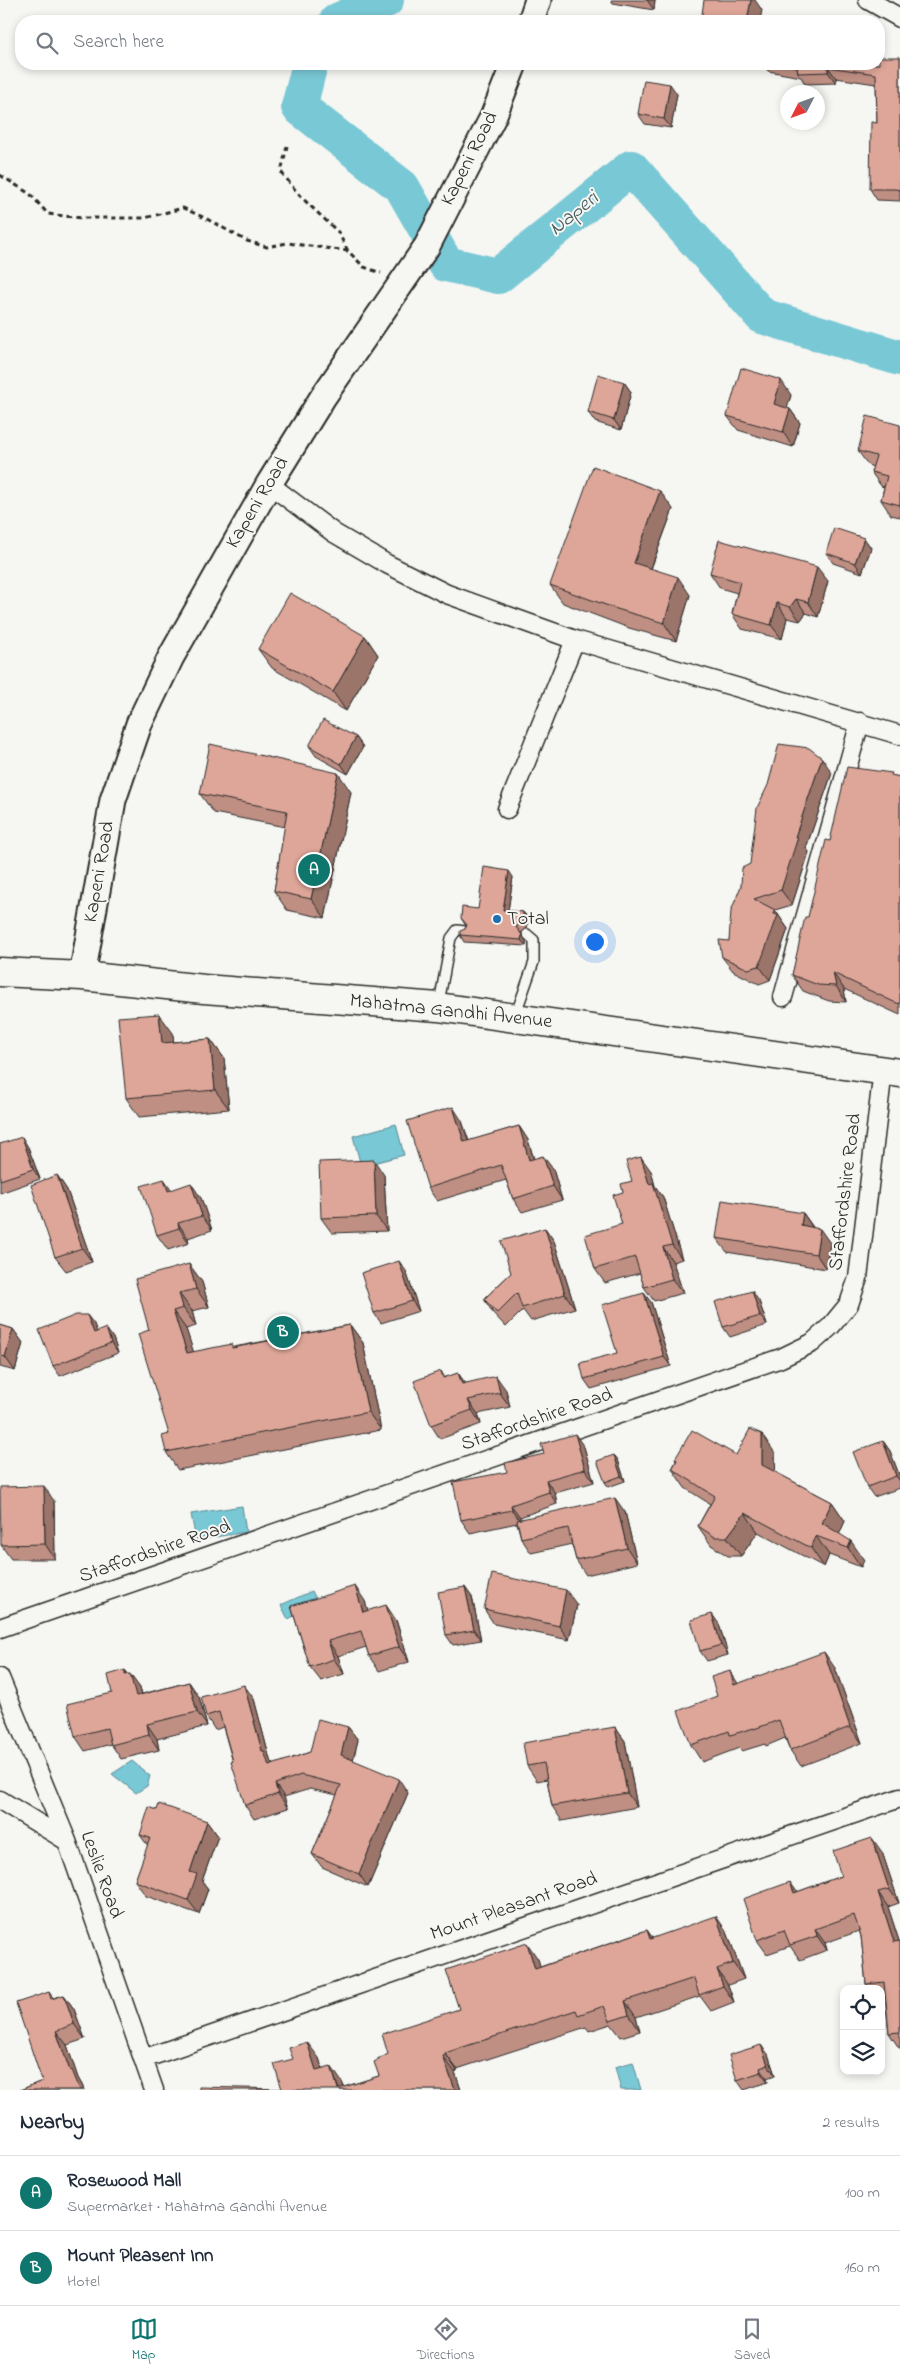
<!DOCTYPE html>
<meta charset="utf-8">
<style>
body{margin:0;font-family:"Indie Flower",sans-serif;background:#f2f2f3;color:#1f2937}
.controls{position:absolute;right:15px;bottom:15px;display:grid;overflow:hidden;border-radius:10px;box-shadow:0 2px 8px #0003}
.controls button{width:45px;height:45px;display:grid;place-items:center;padding:0;border:0;border-bottom:1px solid #e0e1e3;background:#fff;color:#1f2937;font:25px sans-serif}
.compass{position:absolute;left:780px;top:85px;width:45px;height:45px;border-radius:50%;background:#fff;box-shadow:0 2px 8px #0003;rotate:228deg}
.you{position:absolute;left:594px;top:941px;width:18px;height:18px;margin:-12px;border:4px solid #fff;border-radius:50%;background:#1a73e8;box-shadow:0 0 0 8px #1a73e833}
.badge{display:grid;place-items:center;width:32px;height:32px;border-radius:50%;background:#0f766e;color:#fff;font-size:16px;font-weight:700}
.pin{position:absolute;translate:-50% -50%;border:2px solid #fff;box-shadow:0 1px 5px #0006}
.list{margin:0;padding:0;list-style:none}
h2{display:flex;justify-content:space-between;align-items:center;height:65px;margin:0;padding:0 20px;font-size:21px}
h2 small{font-size:16px;font-weight:400;color:#747a83}
.list li{display:grid;grid-template-columns:32px 1fr auto;gap:15px;align-items:center;box-sizing:border-box;height:75px;padding:0 20px;border-top:1px solid #e0e1e3}
.list b{display:block;font-size:19px;white-space:nowrap}
.list p{margin:0;font-size:16px;white-space:nowrap;color:#747a83}
.list em{font-size:16px;font-style:normal;color:#747a83}
.icon{flex:none;width:28px;height:28px;fill:none;stroke:currentColor;stroke-width:2;stroke-linecap:round;stroke-linejoin:round}
.map{position:relative;flex:none;width:900px;height:2090px;overflow:hidden}
.search{position:absolute;background:#fff;box-shadow:0 2px 8px #0003;left:15px;right:15px;top:15px;height:55px;display:flex;align-items:center;gap:12px;box-sizing:border-box;padding:0 18px;border-radius:20px;color:#747a83;font-size:19px}
.sheet{height:215px;background:#fff}
nav{display:flex;justify-content:space-around;align-items:center;box-sizing:border-box;height:70px;border-top:1px solid #e0e1e3;background:#fff;font-size:14px;color:#747a83}
nav a{display:grid;justify-items:center;gap:2px}
nav .on{color:#0f766e}
.map>svg:first-child{display:block}
.water{fill:#79c8d6;stroke:#5a8992}
.lines{fill:none;stroke-linecap:round;stroke-linejoin:round}
.river{stroke:#79c8d6;stroke-width:36}
.lane-casing{stroke:#2b2b2b;stroke-width:12}
.street-casing{stroke:#2b2b2b;stroke-width:21}
.secondary-casing{stroke:#2b2b2b;stroke-width:29}
.primary-casing{stroke:#2b2b2b;stroke-width:31}
.path{stroke:#2b2b2b;stroke-width:3;stroke-dasharray:5 4;stroke-linecap:butt}
.lane{stroke:#f6f6f2;stroke-width:9}
.street{stroke:#f6f6f2;stroke-width:18}
.secondary{stroke:#f6f6f2;stroke-width:25}
.primary{stroke:#f6f6f2;stroke-width:28}
.wall{fill:#bf8f83;stroke:#2b2b2b}
.shaded-wall{fill:#9b746a;stroke:#2b2b2b}
.building{fill:#dea698;stroke:#2b2b2b}
.poi-dot{fill:#1f6fb2;stroke:#f6f6f2;stroke-width:2}
.labels{text-anchor:middle;dominant-baseline:central;stroke-width:4;stroke-linejoin:round;paint-order:stroke}
.street-label{font-size:20px;fill:#2b2b2b;stroke:#f6f6f2}
.poi-label{font-size:20px;fill:#2b2b2b;stroke:#f6f6f2;text-anchor:start}
.water-label{font-size:21px;font-style:italic;fill:#425a5e;stroke:#f6f6f2}
</style>
<div class="map">
<svg width="900" height="2090" viewBox="0 0 900 2090">
<rect width="100%" height="100%" fill="#f6f6f2"/>
<filter id="ink" filterUnits="userSpaceOnUse"><feTurbulence type="fractalNoise" baseFrequency=".02" numOctaves="2"/><feDisplacementMap in="SourceGraphic" scale="10" xChannelSelector="R" yChannelSelector="G"/><feConvolveMatrix kernelMatrix="1 2 1 2 8 2 1 2 1" color-interpolation-filters="sRGB"/></filter>
<g filter="url(#ink)">
<path class="water" d="M396,1124L404,1155L361,1166L353,1136Z
M242,1506L246,1532L196,1540L191,1514Z
M312,1591L319,1605L288,1619L281,1605Z
M132,1761L150,1776L147,1786L136,1793L112,1774Z
M633,2062L641,2090H621L615,2067Z"/>
<g class="lines">
<path class="river" d="M337,21L386,0
M310,64L299,107L402,187L446,264L498,276L631,168L762,316L900,358"/>
<defs>
<path id="lane" d="M439,1003L451,938L457,930L465,931
M515,1016L534,962V940L527,934"/>
<path id="street" d="M868,0L900,18
M269,484L334,533L387,564L447,594L575,640L900,735
M507,809L575,640
M783,997L860,722
M0,1628L781,1358L812,1343L831,1326L849,1304L858,1278L883,1070
M0,1678L67,1841L154,2090
M0,1800L67,1841
M143,2059L900,1798"/>
<path id="secondary" d="M531,21L538,0
M82,976L113,800L139,724L171,657L269,484L323,397L427,246L493,117L514,64"/>
<path id="primary" d="M0,972L82,976L204,989L438,1007L900,1073"/>
</defs>
<use href="#lane" class="lane-casing"/>
<use href="#street" class="street-casing"/>
<use href="#secondary" class="secondary-casing"/>
<use href="#primary" class="primary-casing"/>
<path class="path" d="M287,146L281,172L300,196L338,232L348,251L364,267L381,273
M0,175L30,194L48,214L82,218H145L183,208L205,218L247,241L267,247L287,243L348,251"/>
<use href="#lane" class="lane"/>
<use href="#street" class="street"/>
<use href="#secondary" class="secondary"/>
<use href="#primary" class="primary"/>
</g>
<path class="wall" d="M611,0H655L654,10L613,3Z
M900,57V201L877,200L870,189L877,123L876,84L836,78V83L805,84L801,77L768,71L763,64H879Z
M677,94L671,128L645,124L638,114Z
M624,382L631,392L621,430L595,422L588,412Z
M791,395L787,408L790,409L800,423L793,447L738,430L727,416Z
M900,425V517L891,515L881,500L884,487L881,486L871,472L873,467L868,465L858,451Z
M673,509L651,569L690,595L676,641L629,628L563,603L550,585Z
M864,538L871,548L862,573L833,563L826,553Z
M710,573L828,581L818,617L806,613L800,621L787,618L782,639L742,629L732,614L737,593L720,588Z
M365,636L378,655L346,711L272,668L258,649Z
M356,737L363,747L348,774L316,756L309,746Z
M832,773L806,848L809,852L792,905L775,910L788,929L770,980L759,984L733,971L722,957L729,941L741,886L750,864Z
M894,776L900,777V1015L844,989L846,1002L829,1001L803,991L792,975L830,841Z
M351,792L325,918L287,910L274,891L285,827L214,813L200,794Z
M513,877L508,911L523,912L528,918L527,928L521,933L526,941V946L464,942L460,935L465,929L466,926L461,918L478,909Z
M173,1033V1042L210,1039L224,1058L229,1109L139,1117L126,1098Z
M462,1121L469,1141L519,1126L528,1140L534,1159L553,1169L562,1200L522,1212L513,1199L506,1180L437,1201L428,1188Z
M0,1144L28,1147L40,1179L0,1193Z
M651,1171L655,1186L663,1197L682,1259L673,1262L683,1293L654,1301L644,1287L640,1273L605,1283L595,1269L622,1224L623,1192L632,1181Z
M57,1175L67,1190L92,1262L66,1271L55,1257Z
M384,1175L387,1231L332,1233L321,1218Z
M172,1190L201,1198L212,1230L188,1238L189,1243L168,1250L157,1235Z
M803,1213L813,1227L830,1243L826,1269L727,1252L716,1238Z
M545,1228L554,1241L575,1308L531,1321L523,1310L506,1327L493,1313L484,1299L511,1273Z
M189,1264L202,1282L209,1307L192,1311L196,1326L186,1329L193,1352L234,1347L350,1325L363,1343L381,1430L178,1470L166,1452L169,1434L149,1330Z
M406,1271L419,1311L381,1323L374,1313Z
M759,1301L767,1325L730,1337L723,1327Z
M651,1302L671,1366L591,1389L584,1379L617,1353Z
M94,1324L96,1332L113,1338L118,1353L60,1376L53,1366Z
M0,1325L13,1329L23,1343L15,1371L0,1367Z
M441,1371L445,1378L458,1373L465,1383L506,1390L510,1407L478,1414L481,1424L440,1439L431,1425Z
M883,1441L890,1451L900,1477V1488L874,1497L867,1487Z
M584,1447L594,1482L555,1493L557,1504L520,1517V1519L625,1512L637,1563L586,1575L576,1560L572,1544L531,1553L521,1538L517,1523L470,1533L461,1520L507,1472Z
M775,1453V1472L832,1502L845,1521L839,1534L864,1560L861,1567L829,1555L824,1567L758,1532L741,1556H728L711,1545L698,1526L710,1504L685,1488L672,1469L676,1461L675,1459Z
M614,1455L618,1460L625,1481L608,1487L605,1482Z
M54,1501L55,1559H11L1,1545Z
M472,1597L481,1640L453,1645L446,1635Z
M365,1601L368,1611L396,1620L409,1662L379,1671L369,1656L366,1647L338,1656L344,1674L321,1681L310,1667L291,1606Z
M577,1605L569,1640L494,1624L484,1609Z
M719,1624L728,1655L707,1661L700,1651Z
M835,1668L862,1743L801,1766L790,1750L785,1738L766,1746L765,1744L742,1751L739,1748L702,1762L691,1745L717,1696L739,1684Z
M125,1670L140,1688L142,1694L189,1682L199,1697L207,1726L157,1739L159,1750L121,1759L111,1744L85,1751L75,1736L112,1693Z
M254,1699L270,1760L274,1765L310,1752L348,1727L358,1740L353,1760L408,1793L368,1887L322,1867L312,1854L337,1795L310,1789L284,1797L288,1808L254,1819L245,1805L223,1727L215,1730L206,1716Z
M615,1727L625,1741L637,1807L562,1821L552,1806L547,1779L537,1781L527,1766Z
M157,1810L207,1821L218,1836L202,1881L208,1889L199,1914L146,1896L135,1881L148,1846L140,1835Z
M882,1852L899,1903L888,1907L899,1941H900V2048H899L889,2033L885,1997L881,1998V1989H870L866,1984L861,1936L859,1931L825,1943L827,1950L800,1960L790,1946L767,1954L757,1940L797,1892L841,1876Z
M647,1930L653,1939L727,1932L744,1979L728,1985L734,2002L711,2011L700,1996L636,2017L640,2031L621,2037L611,2024L589,2031L586,2027L457,2069V2071L455,2072L461,2090L282,2089L319,2058L322,2068L342,2082L344,2087L379,2076L388,2054L538,1959L540,1967Z
M49,1992L53,1998L64,1995L74,2009L85,2039L67,2045L78,2078L82,2085L84,2090H20L42,2081Z
M768,2054L775,2075L767,2078L768,2082L744,2090L737,2080Z"/>
<path class="shaded-wall" d="M647,0H655L654,10Z
M751,0H755L762,10L760,21H747Z
M828,67L836,78V83L828,72Z
M670,84L677,94L671,128L664,119Z
M781,380L791,395L784,419L774,404Z
M624,382L631,392L621,430L614,420Z
M790,409L800,423L793,447L783,432Z
M660,491L673,509L646,581L634,563Z
M864,538L871,548L862,573L855,563Z
M817,567L828,581L818,617L808,602Z
M678,577L690,595L676,641L664,623Z
M796,599L806,613L800,621L790,607Z
M777,603L787,618L782,639L771,625Z
M365,636L378,655L346,711L333,692Z
M356,737L363,747L348,774L341,764Z
M822,758L832,773L806,848L809,852L792,905L781,890L795,837Z
M338,773L351,792L325,918L311,899Z
M509,871L513,877L507,917L503,910Z
M775,910L788,929L770,980L759,966Z
M523,912L528,918L527,928L523,922Z
M516,927L526,941V946L521,940Z
M833,973L844,989L846,1002L836,986Z
M159,1014L173,1033L175,1062L162,1043Z
M210,1039L224,1058L229,1109L215,1090Z
M453,1107L462,1121L473,1156L464,1142Z
M519,1126L528,1140L538,1174L529,1160Z
M22,1137L28,1147L40,1179L33,1169Z
M543,1156L553,1169L562,1200L553,1186Z
M641,1157L651,1171L655,1186L663,1197L682,1259L672,1245L649,1184Z
M374,1160L384,1175L387,1231L376,1216Z
M57,1175L67,1190L92,1262L82,1248Z
M164,1179L174,1193L168,1191Z
M191,1183L201,1198L212,1230L202,1216Z
M803,1213L813,1228L801,1225Z
M178,1223L188,1238L189,1243L179,1228Z
M545,1228L554,1241L575,1308L565,1294Z
M820,1229L830,1243L826,1269L816,1254Z
M663,1247L673,1262L683,1293L672,1279Z
M399,1261L406,1271L419,1311L412,1301Z
M189,1264L202,1282L209,1307L196,1289Z
M752,1291L759,1301L767,1325L760,1316Z
M179,1293L192,1311L196,1326L183,1308Z
M644,1293L651,1302L671,1366L664,1357Z
M173,1311L186,1329L200,1371L187,1353Z
M87,1315L94,1324L101,1343L94,1333Z
M350,1325L363,1343L381,1430L368,1412Z
M106,1328L113,1338L118,1353L111,1343Z
M13,1329L23,1343L15,1371L5,1357Z
M458,1373L468,1387L462,1384Z
M496,1376L506,1390L510,1407L500,1393Z
M468,1400L478,1414L481,1424L472,1410Z
M575,1434L584,1447L594,1482L585,1469Z
M762,1434L775,1453L776,1484L762,1465Z
M883,1441L890,1451L900,1477V1481L896,1476Z
M614,1455L618,1460L625,1481L621,1476Z
M546,1480L555,1493L557,1504L549,1492Z
M44,1486L54,1501L55,1559L45,1544Z
M615,1498L625,1512L637,1563L627,1548Z
M832,1502L845,1521L836,1542L822,1523Z
M511,1505L520,1517L521,1522L512,1510Z
M745,1513L758,1532L741,1556L727,1537Z
M816,1536L829,1555L824,1567L811,1548Z
M851,1541L864,1560L861,1567L848,1548Z
M355,1586L365,1601L373,1627L363,1612Z
M465,1587L472,1597L481,1640L474,1630Z
M566,1590L577,1605L569,1640L559,1626Z
M386,1605L396,1620L409,1662L399,1647Z
M712,1614L719,1624L728,1655L721,1645Z
M328,1641L338,1656L344,1674L334,1659Z
M824,1652L835,1668L862,1743L850,1727Z
M125,1670L132,1681L130,1674L140,1688L146,1710L136,1696L125,1675Z
M730,1671L741,1688L734,1685Z
M189,1682L199,1697L207,1726L197,1712Z
M244,1685L254,1699L270,1760L274,1764L269,1766L262,1751Z
M147,1724L157,1739L159,1750L149,1735Z
M348,1727L358,1740L351,1768L341,1755Z
M615,1727L625,1741L637,1807L627,1793Z
M399,1779L408,1793L368,1887L359,1874Z
M275,1784L284,1797L288,1808L278,1794Z
M207,1821L218,1836L202,1881L208,1889L199,1914L188,1900L190,1872Z
M872,1838L882,1852L899,1903L889,1889Z
M790,1882L800,1896L794,1893Z
M878,1892L888,1907L900,1944L894,1942Z
M716,1916L727,1932L744,1979L733,1963Z
M815,1929L825,1943L827,1950L817,1936Z
M647,1930L658,1946L650,1939Z
M527,1943L538,1959L546,1985L535,1969Z
M717,1969L728,1985L734,2002L723,1986Z
M64,1995L74,2009L85,2039L74,2024Z
M625,2001L636,2017L640,2031L629,2015Z
M56,2031L67,2045L78,2078L82,2085L84,2090H80L70,2071Z
M307,2042L319,2058L327,2086L316,2070Z
M761,2045L768,2054L775,2075L768,2065Z
M445,2053L457,2069V2071L446,2055Z
M443,2056L455,2072L461,2090H455Z
M331,2066L342,2082L345,2090H339Z
M760,2068L767,2078L768,2082L761,2072Z"/>
<path class="building" d="M704,0H751L747,21H701Z
M879,57H900V190L895,189H870L871,122L877,123L876,74L828,67V72L798,73L797,67L783,64H879Z
M644,80L670,84L664,119L638,114Z
M741,368L781,380L774,404L790,409L783,432L727,416Z
M598,374L624,382L614,420L588,412Z
M867,416L900,425V505L881,500L887,476L871,472L876,456L858,451Z
M593,466L660,491L634,563L678,577L664,623L617,609L550,585Z
M834,528L864,538L855,563L826,553Z
M719,540L817,567L808,602L796,599L790,607L777,603L771,625L732,614L740,582L710,573Z
M290,593L365,636L333,692L258,649Z
M323,720L356,737L341,764L309,746Z
M210,744L338,773L311,899L274,891L287,811L200,794Z
M779,744L809,748L822,758L795,837H798L781,890L754,899L775,910L774,914L778,915L759,966L748,969L722,957L719,940L729,941L731,911L741,886L742,868L750,864L757,808L768,785Z
M847,767L892,773L891,775L900,777V1004L894,1002L833,973L836,986L818,985L792,975L805,917H808L826,840L830,841Z
M484,867L509,871L503,910L523,912V922L516,927L522,935L521,940L460,935V931L465,929L467,925L461,918L462,907L478,909Z
M159,1014L162,1043L210,1039L215,1090L126,1098L118,1017Z
M453,1107L464,1142L519,1126L529,1160L543,1156L553,1186L513,1199L501,1165L428,1188L407,1121Z
M22,1137L33,1169L0,1180V1144Z
M641,1157L649,1184L653,1183L672,1245L663,1247L672,1279L644,1287L635,1257L595,1269L585,1235L622,1224L613,1195L623,1192L621,1184L632,1181L626,1161Z
M374,1160L376,1216L321,1218L319,1162Z
M57,1175L82,1248L55,1257L31,1185Z
M164,1179L168,1191L191,1183L202,1216L178,1223L179,1228L157,1235L141,1186Z
M722,1200L803,1213L801,1225L820,1229L816,1254L716,1238Z
M545,1228L565,1294L522,1308L517,1293L497,1313L484,1299L511,1273L501,1241Z
M399,1261L412,1301L374,1313L361,1273Z
M189,1264L196,1289L179,1293L183,1308L173,1311L187,1353L232,1344V1348L350,1325L368,1412L166,1452L162,1436L169,1434L138,1334L149,1330L135,1279Z
M752,1291L760,1316L723,1327L715,1302Z
M644,1293L664,1357L584,1379L580,1363L617,1353L602,1305Z
M76,1315H87L94,1333L106,1328L111,1343L53,1366L39,1330Z
M0,1325L13,1329L5,1357L0,1355Z
M441,1371L443,1378L458,1373L462,1384L496,1376L500,1393L468,1400L472,1410L431,1425L414,1381Z
M750,1429L762,1434V1465L832,1502L822,1523L851,1541L848,1548L816,1536L811,1548L745,1513L727,1537H715L698,1526L715,1496L672,1469L677,1460L675,1459L692,1430L736,1455Z
M575,1434L585,1469L546,1480L549,1492L511,1505L512,1510L461,1520L453,1482L507,1472L505,1463L544,1454L541,1444Z
M883,1441L896,1476L867,1487L853,1452Z
M614,1455L621,1476L605,1482L597,1461Z
M44,1486L45,1544L1,1545L0,1487Z
M615,1498L627,1548L576,1560L568,1528L521,1538L517,1520Z
M492,1574L566,1590L559,1626L484,1609Z
M355,1586L363,1612L386,1605L399,1647L369,1656L361,1631L328,1641L334,1659L310,1667L291,1606Z
M465,1587L474,1630L446,1635L438,1592Z
M712,1614L721,1645L700,1651L691,1620Z
M824,1652L850,1727L790,1750L779,1720L754,1729V1728L730,1735L729,1731L691,1745L678,1711L717,1696L711,1677L730,1671L734,1685Z
M125,1670V1675L130,1674L136,1696L189,1682L197,1712L147,1724L149,1735L111,1745L107,1728L75,1736L67,1704L112,1693L108,1675Z
M244,1685L262,1751H264L269,1766L310,1752L318,1719L348,1727L341,1755L399,1779L359,1874L312,1854L341,1785L301,1775L275,1784L278,1794L245,1805L231,1762L233,1761L219,1712L206,1716L201,1697Z
M615,1727L627,1793L552,1806L544,1763L527,1766L523,1743Z
M159,1804L207,1821L190,1872L197,1874L188,1900L135,1881L150,1838L140,1835L149,1807L157,1810Z
M872,1838L889,1889L878,1892L894,1942L900,1941V2032L889,2033L884,1982L866,1984L861,1936L854,1915L815,1929L817,1936L790,1945L784,1930L757,1940L743,1899L790,1882L794,1893L841,1876L833,1851Z
M716,1916L733,1963L717,1969L723,1986L699,1995L694,1978L625,2001L629,2015L610,2021L604,2006L578,2015L576,2010L445,2053L446,2055L443,2056L455,2090H199V2087L282,2089L274,2064L293,2059L289,2048L307,2042L316,2070L331,2066L338,2089L379,2076L374,2062L388,2054L382,2034L459,2009L446,1970L527,1943L535,1969L647,1930L650,1939Z
M49,1992L51,1999L64,1995L74,2024L56,2031L70,2071L72,2070L80,2090H20L42,2081L16,2003Z
M761,2045L768,2065L760,2068L761,2072L737,2080L729,2055Z"/>
</g>
<circle class="poi-dot" cx="497" cy="919" r="5"/>
<g class="labels">
<g class="street-label">
<text transform="translate(470 159) rotate(-63)">Kapeni Road</text>
<text transform="translate(258 503) rotate(-59)">Kapeni Road</text>
<text transform="translate(100 872) rotate(-80)">Kapeni Road</text>
<text transform="translate(451 1012) rotate(6)">Mahatma Gandhi Avenue</text>
<text transform="translate(846 1192) rotate(-83)">Staffordshire Road</text>
<text transform="translate(537 1420) rotate(-19)">Staffordshire Road</text>
<text transform="translate(155 1552) rotate(-19)">Staffordshire Road</text>
<text transform="translate(101 1875) rotate(70)">Leslie Road</text>
<text transform="translate(514 1907) rotate(-19)">Mount Pleasant Road</text>
</g>
<g class="poi-label">
<text x="507" y="919">Total</text>
</g>
<g class="water-label">
<text transform="translate(574 214) rotate(-39)">Naperi</text>
</g>
</g>
</svg>
<div class="controls">
<button><svg class="icon" aria-label="locate" viewBox="0 0 24 24"><circle cx="12" cy="12" r="6"/><path d="M12 2v4M12 18v4M2 12h4M18 12h4"/></svg></button>
<button><svg class="icon" aria-label="layers" viewBox="0 0 24 24"><path d="M12 4l9 5-9 5-9-5zM3 14l9 5 9-5"/></svg></button>
</div>
<svg class="compass" viewBox="-18 -18 36 36"><path d="M0-13l5 13h-10z" fill="#e53935"/><path d="M0 13l5-13h-10z" fill="#747a83"/></svg>
<div class="you"></div>
<div class="pin badge" style="left:314px;top:870px">A</div>
<div class="pin badge" style="left:283px;top:1332px">B</div>
<div class="search"><svg class="icon" aria-label="search" viewBox="0 0 24 24"><circle cx="10" cy="10" r="6"/><path d="M15 15l6 6"/></svg>Search here</div>
</div>
<section class="sheet">
<h2>Nearby<small>2 results</small></h2>
<ul class="list">
<li><span class="badge">A</span><div><b>Rosewood Mall</b><p>Supermarket · Mahatma Gandhi Avenue</p></div><em>100 m</em></li>
<li><span class="badge">B</span><div><b>Mount Pleasent Inn</b><p>Hotel</p></div><em>160 m</em></li>
</ul>
</section>
<nav>
<a class="on"><svg class="icon" aria-label="map" viewBox="0 0 24 24"><path d="M3 6l6-2 6 2 6-2v14l-6 2-6-2-6 2zM9 4v14M15 6v14"/></svg>Map</a>
<a><svg class="icon" aria-label="directions" viewBox="0 0 24 24"><path d="M12 3l9 9-9 9-9-9zM9 14v-3h6M13 9l2 2-2 2"/></svg>Directions</a>
<a><svg class="icon" aria-label="saved" viewBox="0 0 24 24"><path d="M7 4h10v16l-5-4-5 4z"/></svg>Saved</a>
</nav>
